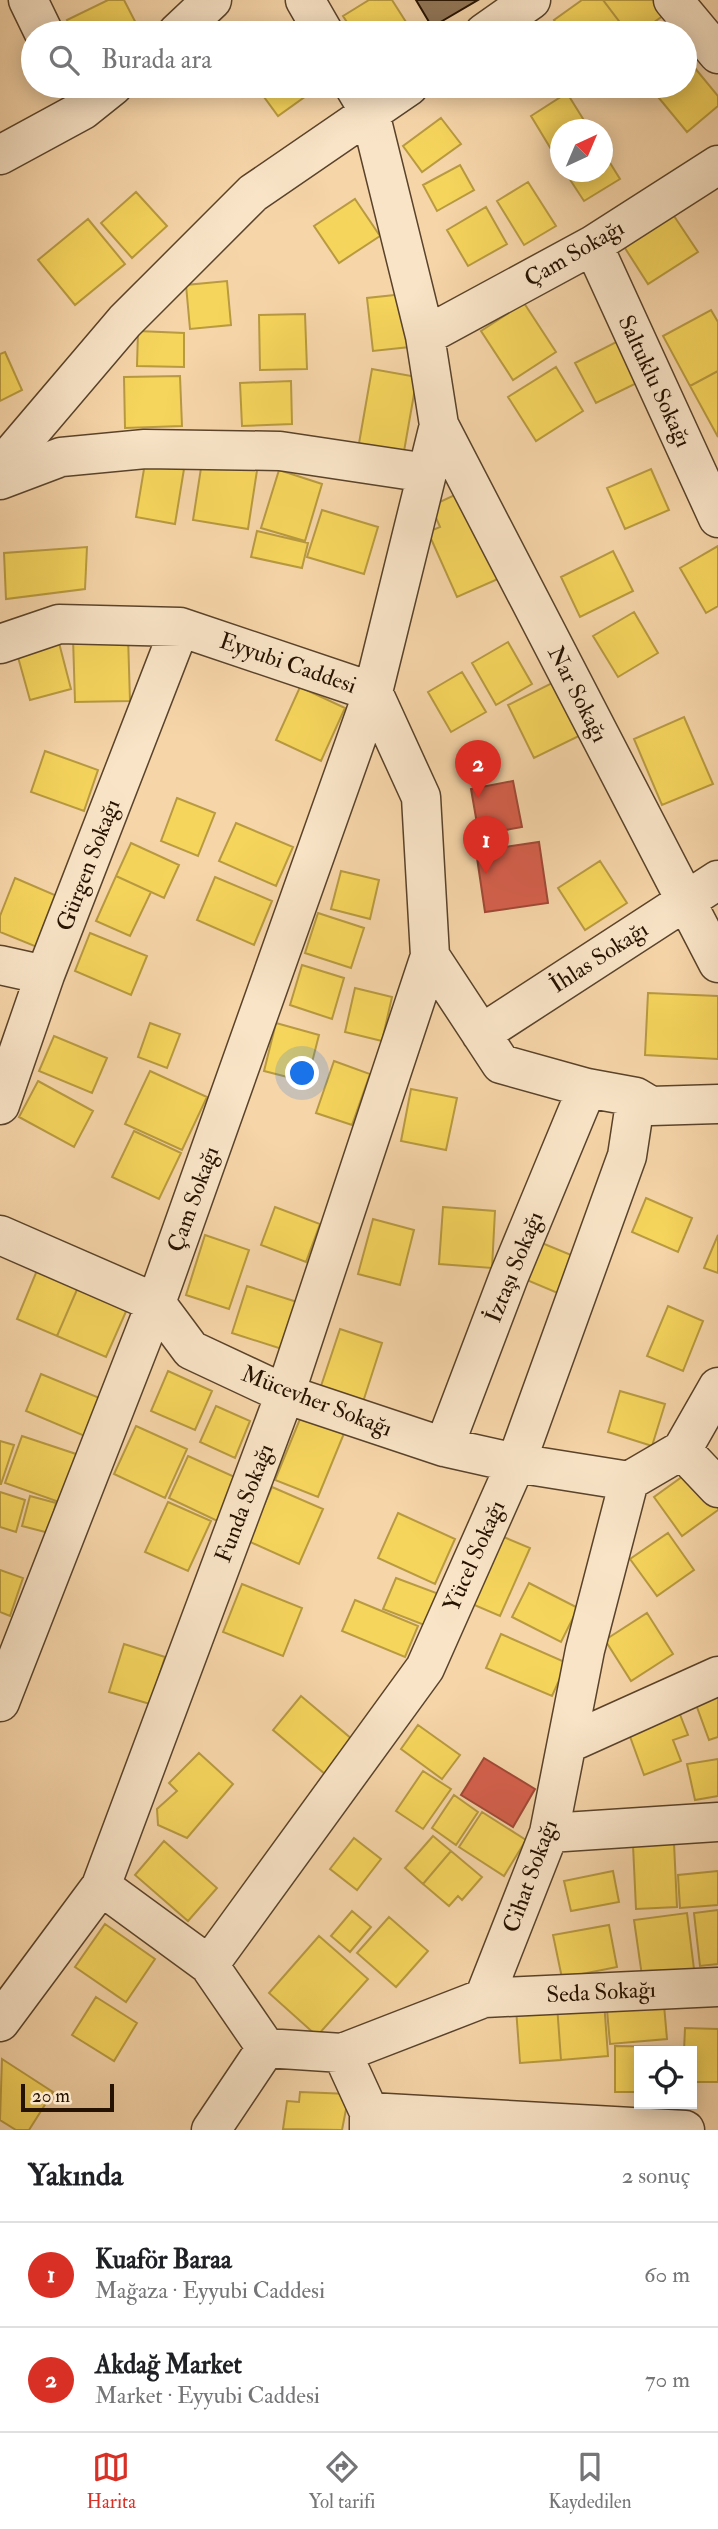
<!DOCTYPE html>
<html lang="tr">
<meta charset="utf-8">
<style>
body{margin:0;font-family:"IM FELL Double Pica",serif;background:#f6f6f6;color:#202124}
.controls{position:absolute;right:21px;bottom:21px;display:grid;overflow:hidden;border-radius:0px;box-shadow:0 4px 18px #0003}
.controls button{width:63px;height:63px;display:grid;place-items:center;padding:0;border:0;border-bottom:2px solid #e0e0e0;background:#fff;color:#202124;font:35px sans-serif}
.compass{position:absolute;left:550px;top:119px;width:63px;height:63px;border-radius:50%;background:#fff;box-shadow:0 4px 18px #0003;rotate:44deg}
.scale{position:absolute;left:21px;bottom:18px;width:93px;box-sizing:border-box;padding-left:7px;border:4px solid #261200;border-top:0;font-size:19px;line-height:24px;white-space:nowrap;color:#261200;-webkit-text-stroke:5px #f9e4c7;paint-order:stroke}
.you{position:absolute;left:303px;top:1074px;width:24px;height:24px;margin:-18px;border:5px solid #fff;border-radius:50%;background:#1a73e8;box-shadow:0 0 0 10px #1a73e833}
.badge{display:grid;place-items:center;width:46px;height:46px;border-radius:50%;background:#d93025;color:#fff;font-size:23px;font-weight:700}
.pin{position:absolute;translate:-50% -58px;filter:drop-shadow(0 2px 4px #0008)}
.pin::after{content:'';position:absolute;top:37px;width:24px;height:21px;background:inherit;clip-path:polygon(0 0,100% 0,50% 100%)}
.list{margin:0;padding:0;list-style:none}
h2{display:flex;justify-content:space-between;align-items:center;height:91px;margin:0;padding:0 28px;font-size:30px}
h2 small{font-size:23px;font-weight:400;color:#757577}
.list li{display:grid;grid-template-columns:46px 1fr auto;gap:21px;align-items:center;box-sizing:border-box;height:105px;padding:0 28px;border-top:2px solid #e0e0e0}
.list b{display:block;font-size:26px;white-space:nowrap}
.list p{margin:0;font-size:23px;white-space:nowrap;color:#757577}
.list em{font-size:23px;font-style:normal;color:#757577}
.icon{flex:none;width:38px;height:38px;fill:none;stroke:currentColor;stroke-width:2;stroke-linecap:round;stroke-linejoin:round}
.map{position:relative;flex:none;width:718px;height:2130px;overflow:hidden}
.search{position:absolute;background:#fff;box-shadow:0 4px 18px #0003;left:21px;right:21px;top:21px;height:77px;display:flex;align-items:center;gap:18px;box-sizing:border-box;padding:0 24px;border-radius:38px;color:#757577;font-size:26px}
.sheet{height:301px;background:#fff}
nav{display:flex;justify-content:space-around;align-items:center;box-sizing:border-box;height:98px;border-top:2px solid #e0e0e0;background:#fff;font-size:19px;color:#757577}
nav a{display:grid;justify-items:center;gap:4px}
nav .on{color:#d93025}
.map>svg:first-child{display:block}
.homes{fill:#f6d55c;stroke:#b89a40;stroke-width:2}
.shops{fill:#d6604d;stroke:#a14936;stroke-width:2}
.building{fill:#927758;stroke:#261200;stroke-width:2}
.lines{fill:none;stroke-linecap:round;stroke-linejoin:round}
.minor-casing{stroke:#5a432a;stroke-width:41}
.minor{stroke:#f9e4c7;stroke-width:38}
.labels{text-anchor:middle;dominant-baseline:central;stroke-width:7;stroke-linejoin:round;paint-order:stroke}
.street-label{font-size:23px;fill:#261200;stroke:#f9e4c7}
</style>
<div class="map">
<svg width="718" height="2130" viewBox="0 0 718 2130">
<rect width="100%" height="100%" fill="#f6d5a9"/>
<filter id="stains"><feTurbulence type="fractalNoise" baseFrequency=".00286" numOctaves="4"/><feColorMatrix values="0 0 0 0 .2 0 0 0 0 .09 0 0 0 0 .02 0 0 0 .5 -.17"/></filter>
<radialGradient id="worn" r=".72"><stop offset=".6" stop-color="#630" stop-opacity="0"/><stop offset="1" stop-color="#630" stop-opacity=".3"/></radialGradient>
<path class="homes" d="M108,0H124L141,33H74L67,20Z
M369,0H392L413,33H354L343,16Z
M582,0H603L628,33H563L554,20Z
M603,0H653L664,15L639,33H628Z
M685,56L718,96V106L687,132L649,86H685Z
M256,86H320L278,116Z
M567,93L590,130H560V164L531,116Z
M441,118L461,144L422,172L403,146Z
M602,150L620,179L584,201L565,172H602Z
M460,165L474,190L437,211L423,185Z
M528,182L556,226L524,245L497,201Z
M136,192L167,226L132,258L101,223Z
M355,199L380,236L339,263L314,226Z
M486,207L507,244L468,266L447,230Z
M672,213L698,252L648,284L623,245Z
M88,219L125,264L75,305L38,260Z
M227,281L231,325L190,329L186,285Z
M413,293L419,346L373,351L367,298Z
M524,303L556,352L513,380L481,331Z
M711,310L718,322V371L690,386L663,336Z
M305,314L307,369L260,370L259,315Z
M138,331L184,333V367L137,366Z
M626,337L647,378L596,403L575,363Z
M5,352L22,390L0,401V354Z
M556,367L583,411L536,441L508,397Z
M372,369L417,377L403,457L358,449Z
M718,371V437L690,386Z
M180,376L182,426L125,428L124,377Z
M291,381L292,424L242,426L240,383Z
M203,455L258,464L248,529L193,520Z
M145,463L184,469L175,524L136,517Z
M651,469L669,510L625,529L607,488Z
M279,470L322,484L305,541L261,528Z
M459,493L498,579L457,597L428,532L440,527L431,506Z
M322,510L378,527L364,574L307,557Z
M257,531L308,543L302,568L251,557Z
M718,546V606L706,613L680,568Z
M87,547L85,589L6,599L4,553Z
M613,551L633,591L580,617L561,577Z
M634,612L658,653L618,677L593,636Z
M128,636L130,701L75,702L73,638Z
M58,639L71,689L30,700L16,650Z
M508,642L532,684L496,705L472,663Z
M462,672L486,712L451,732L428,692Z
M558,680L585,733L534,758L508,705Z
M300,687L345,708L321,761L276,740Z
M684,717L713,784L662,805L634,739Z
M45,751L98,770L84,811L31,792Z
M177,798L215,813L198,856L161,841Z
M236,823L293,847L276,886L219,861Z
M131,843L179,865L164,898L116,876Z
M600,861L627,903L585,930L558,888Z
M341,871L379,880L370,919L331,909Z
M116,876L151,892L130,936L96,921Z
M215,877L272,901L254,945L197,920Z
M15,878L57,896L37,947L0,932V916Z
M318,913L364,928L351,968L305,953Z
M90,933L147,956L131,995L75,971Z
M302,965L344,978L332,1019L290,1005Z
M355,988L392,997L382,1041L345,1032Z
M648,993L718,996V1059L645,1055Z
M150,1023L180,1034L167,1068L138,1057Z
M276,1023L319,1035L307,1082L264,1071Z
M54,1036L107,1058L92,1093L39,1071Z
M334,1061L370,1074L352,1125L316,1113Z
M150,1071L207,1097L182,1150L125,1124Z
M38,1081L93,1111L74,1147L19,1117Z
M411,1089L457,1098L446,1150L401,1141Z
M134,1131L181,1153L159,1199L112,1177Z
M646,1198L692,1218L678,1252L632,1232Z
M275,1207L320,1224L306,1262L261,1245Z
M443,1207L495,1211L492,1268L439,1264Z
M373,1219L414,1230L400,1285L358,1274Z
M205,1235L249,1250L229,1309L186,1295Z
M718,1235V1273L704,1268Z
M537,1241L576,1257L560,1294L522,1278Z
M38,1268L79,1285L57,1336L17,1319Z
M79,1285L128,1307L106,1357L57,1336Z
M247,1286L297,1302L282,1349L232,1333Z
M668,1306L703,1321L683,1371L647,1356Z
M340,1329L382,1343L362,1405L319,1392Z
M168,1371L212,1391L195,1430L151,1411Z
M41,1374L102,1399L87,1437L26,1411Z
M620,1391L665,1404L652,1446L608,1432Z
M216,1406L250,1421L235,1458L200,1442Z
M302,1414L345,1431L318,1497L275,1480Z
M136,1426L187,1449L165,1498L114,1474Z
M22,1436L79,1455L62,1503L5,1483Z
M0,1441L14,1445L1,1484H0Z
M188,1456L248,1483L228,1526L169,1498Z
M693,1469L718,1504V1510L682,1536L654,1497Z
M272,1487L323,1509L299,1564L248,1541Z
M0,1492L25,1500L16,1532L0,1527Z
M30,1496L56,1503L49,1533L22,1526Z
M168,1502L211,1521L188,1571L145,1552Z
M398,1513L455,1539L435,1584L378,1558Z
M494,1533L530,1548L500,1616L465,1601Z
M668,1533L694,1570L657,1596L630,1559Z
M0,1570L23,1578L10,1616L0,1612Z
M396,1578L439,1594L427,1626L383,1609Z
M529,1583L578,1608L561,1642L512,1617Z
M242,1584L302,1608L283,1656L223,1632Z
M355,1600L418,1626L405,1657L342,1631Z
M647,1613L673,1654L631,1681L605,1640Z
M501,1634L567,1663L552,1696L486,1668Z
M124,1644L165,1657L150,1704L109,1692Z
M718,1690V1737L709,1740L694,1699Z
M301,1696L353,1740L325,1774L273,1730Z
M679,1712L688,1735L673,1740L681,1761L644,1775L628,1731Z
M418,1725L460,1755L442,1779L401,1749Z
M199,1753L233,1784L187,1838L158,1825L157,1809L177,1791L169,1783Z
M718,1759V1796L695,1800L687,1764Z
M423,1771L451,1789L423,1829L396,1811Z
M454,1795L478,1812L456,1845L432,1828Z
M482,1812L526,1840L504,1876L459,1847Z
M433,1836L451,1851L423,1884L405,1868Z
M354,1838L381,1859L357,1890L330,1869Z
M164,1841L217,1888L188,1921L135,1875Z
M674,1843L677,1907L636,1909L633,1845Z
M451,1851L482,1877L462,1900L458,1896L449,1906L423,1884Z
M613,1871L619,1902L571,1911L564,1881Z
M718,1871V1905L680,1908L678,1875Z
M718,1910V1964L700,1966L694,1913Z
M352,1911L371,1927L350,1952L331,1936Z
M687,1913L694,1969L642,1976L634,1920Z
M389,1917L428,1951L396,1987L357,1953Z
M105,1924L155,1959L126,2002L75,1967Z
M609,1925L617,1967L562,1978L553,1935Z
M319,1936L368,1979L317,2036L269,1993Z
M96,1997L137,2023L114,2061L72,2035Z
M604,2001L608,2056L561,2060L557,2005Z
M557,2005L561,2060L520,2063L516,2008Z
M664,2005L667,2039L610,2044L607,2010Z
M685,2028L718,2029V2082H692V2051H684Z
M615,2046L675,2047V2051H639V2092H615Z
M2,2059L53,2092L29,2130H16L0,2120Z
M300,2092L349,2094L342,2130L283,2129L287,2101L299,2102Z"/>
<path class="shops" d="M513,781L522,827L479,835L471,789Z
M539,842L548,903L485,912L476,851Z
M484,1758L535,1789L513,1827L461,1795Z"/>
<path class="building" d="M416,0H478L432,27Z"/>
<g class="lines">
<defs>
<path id="minor" d="M28,0L44,33
M305,0L324,33
M673,0L718,54
M177,33L212,0
M484,33L531,0
M0,155L83,110L113,86
M593,245L718,518
M425,336L593,245L718,165
M439,425L718,963
M0,468L125,321L253,193L409,86
M0,480L61,457L145,449L280,451L427,473
M0,644L59,624L180,627L373,692L421,797L430,956L501,1064L587,1088L636,1097L651,1106L718,1104
M0,965L45,975
M481,1034L718,880
M0,1105L45,975L180,627
M0,1235L156,1303L191,1350L285,1394L444,1447L516,1463L629,1481
M444,1447L509,1276L587,1088
M682,1450L718,1488
M0,1702L156,1303L373,692L439,425L425,336L370,113L354,86
M567,1744L718,1676
M549,1833L718,1822
M101,1886L209,1965L266,2048
M209,1965L425,1668L516,1463L627,1156L636,1097
M484,1998L718,1987
M0,2022L101,1886L285,1394L430,956
M342,2053L369,2112V2130
M369,2112L685,2130
M211,2130L266,2048L342,2053L484,1998L549,1833L585,1650L629,1481L682,1450L718,1387"/>
</defs>
<use href="#minor" class="minor-casing"/>
<use href="#minor" class="minor"/>
</g>
<g class="labels">
<g class="street-label">
<text transform="translate(574 253) rotate(-30)">Çam Sokağı</text>
<text transform="translate(655 381) rotate(65)">Saltuklu Sokağı</text>
<text transform="translate(288 663) rotate(19)">Eyyubi Caddesi</text>
<text transform="translate(578 694) rotate(63)">Nar Sokağı</text>
<text transform="translate(88 865) rotate(-69)">Gürgen Sokağı</text>
<text transform="translate(599 957) rotate(-33)">İhlas Sokağı</text>
<text transform="translate(193 1199) rotate(-70)">Çam Sokağı</text>
<text transform="translate(514 1267) rotate(-68)">İztaşı Sokağı</text>
<text transform="translate(317 1401) rotate(21)">Mücevher Sokağı</text>
<text transform="translate(244 1503) rotate(-69)">Funda Sokağı</text>
<text transform="translate(474 1556) rotate(-66)">Yücel Sokağı</text>
<text transform="translate(530 1876) rotate(-70)">Cihat Sokağı</text>
<text transform="translate(601 1992) rotate(-3)">Seda Sokağı</text>
</g>
</g>
<rect width="100%" height="100%" filter="url(#stains)"/>
<rect width="100%" height="100%" fill="url(#worn)"/>
</svg>
<div class="controls">
<button><svg class="icon" aria-label="locate" viewBox="0 0 24 24"><circle cx="12" cy="12" r="6"/><path d="M12 2v4M12 18v4M2 12h4M18 12h4"/></svg></button>
</div>
<svg class="compass" viewBox="-18 -18 36 36"><path d="M0-13l5 13h-10z" fill="#e53935"/><path d="M0 13l5-13h-10z" fill="#757577"/></svg>
<div class="scale">20 m</div>
<div class="you"></div>
<div class="pin badge" style="left:486px;top:874px">1</div>
<div class="pin badge" style="left:478px;top:798px">2</div>
<div class="search"><svg class="icon" aria-label="search" viewBox="0 0 24 24"><circle cx="10" cy="10" r="6"/><path d="M15 15l6 6"/></svg>Burada ara</div>
</div>
<section class="sheet">
<h2>Yakında<small>2 sonuç</small></h2>
<ul class="list">
<li><span class="badge">1</span><div><b>Kuaför Baraa</b><p>Mağaza · Eyyubi Caddesi</p></div><em>60 m</em></li>
<li><span class="badge">2</span><div><b>Akdağ Market</b><p>Market · Eyyubi Caddesi</p></div><em>70 m</em></li>
</ul>
</section>
<nav>
<a class="on"><svg class="icon" aria-label="map" viewBox="0 0 24 24"><path d="M3 6l6-2 6 2 6-2v14l-6 2-6-2-6 2zM9 4v14M15 6v14"/></svg>Harita</a>
<a><svg class="icon" aria-label="directions" viewBox="0 0 24 24"><path d="M12 3l9 9-9 9-9-9zM9 14v-3h6M13 9l2 2-2 2"/></svg>Yol tarifi</a>
<a><svg class="icon" aria-label="saved" viewBox="0 0 24 24"><path d="M7 4h10v16l-5-4-5 4z"/></svg>Kaydedilen</a>
</nav>
